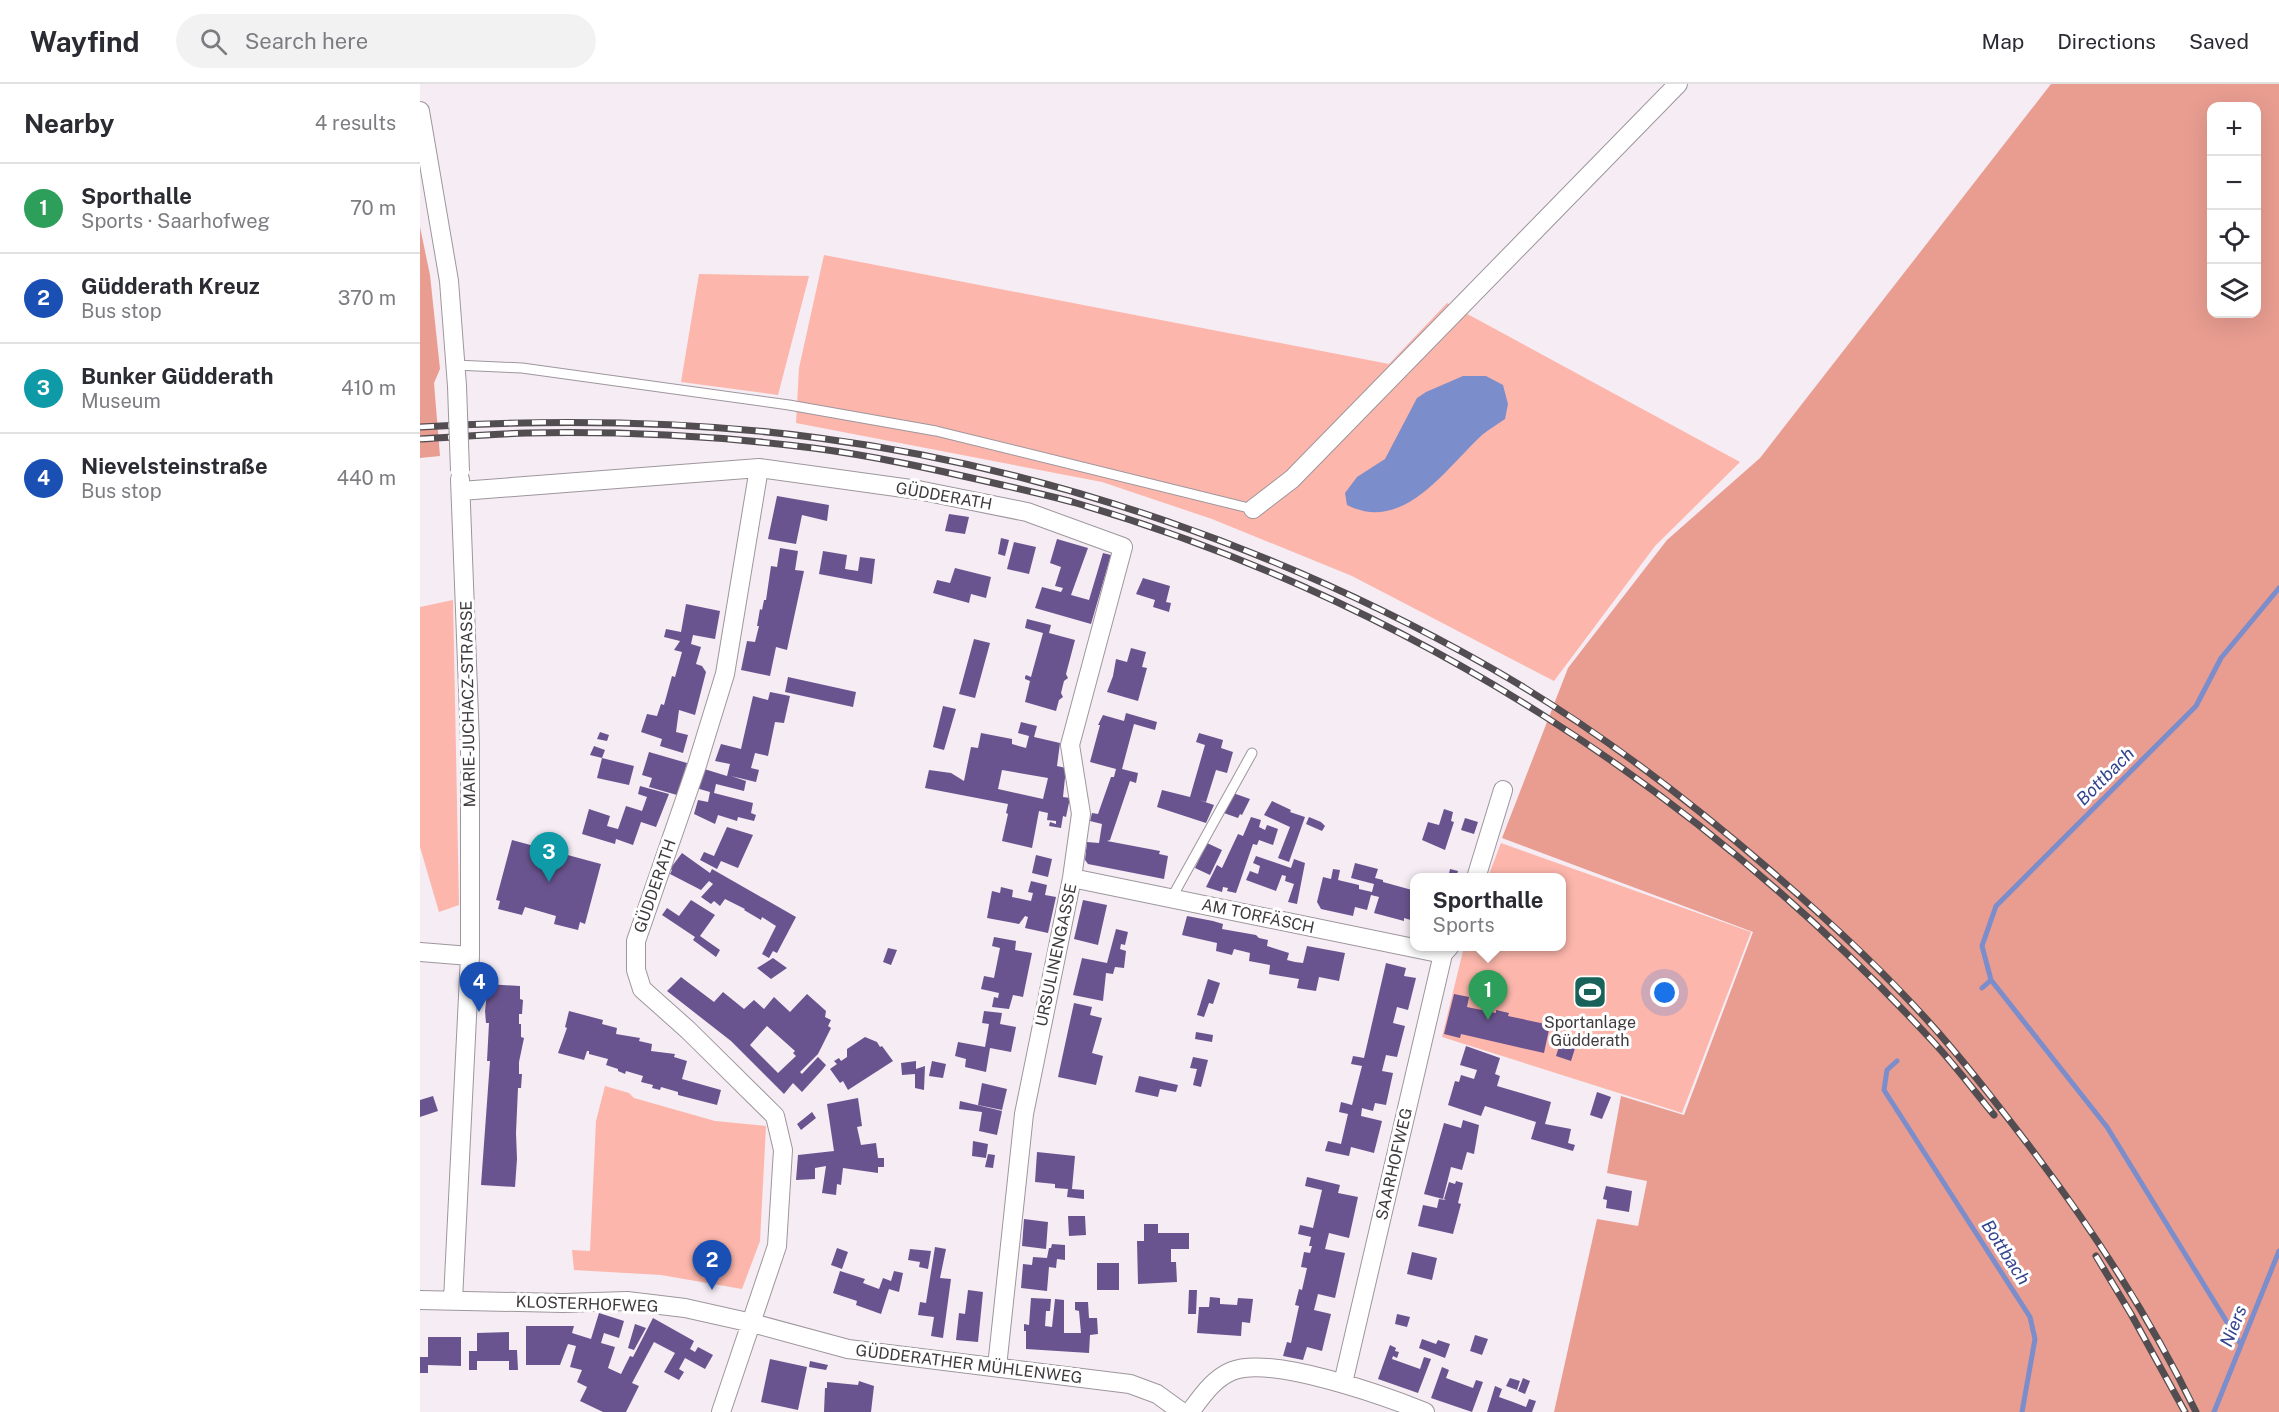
<!DOCTYPE html>
<meta charset="utf-8">
<style>
body{margin:0;font-family:"Public Sans",sans-serif;background:#f2f2f3;color:#2b2b33}
.controls{position:absolute;right:18px;top:18px;display:grid;overflow:hidden;border-radius:12px;box-shadow:0 6px 24px #0002}
.controls button{width:54px;height:54px;display:grid;place-items:center;padding:0;border:0;border-bottom:2px solid #e1e1e2;background:#fff;color:#2b2b33;font:30px sans-serif}
.you{position:absolute;left:1245px;top:909px;width:21px;height:21px;margin:-15px;border:4px solid #fff;border-radius:50%;background:#1a73e8;box-shadow:0 0 0 9px #1a73e833}
.badge{display:grid;place-items:center;width:39px;height:39px;border-radius:50%;background:#2563eb;color:#fff;font-size:20px;font-weight:700}
.pin{position:absolute;translate:-50% -50px;filter:drop-shadow(0 2px 3px #0008)}
.pin::after{content:'';position:absolute;top:32px;width:21px;height:18px;background:inherit;clip-path:polygon(0 0,100% 0,50% 100%)}
.popup{position:absolute;left:990px;top:789px;width:156px;height:78px;box-sizing:border-box;display:grid;place-content:center;border-radius:12px;background:#fff;filter:drop-shadow(0 2px 4px #0005);font-size:20px;white-space:nowrap;color:#7c7c81}
.popup b{font-size:22px;color:#2b2b33}
.popup::after{content:'';position:absolute;left:50%;top:100%;margin-left:-12px;border:12px solid transparent;border-top-color:#fff}
.list{margin:0;padding:0;list-style:none}
h2{display:flex;justify-content:space-between;align-items:center;height:78px;margin:0;padding:0 24px;font-size:26px}
h2 small{font-size:20px;font-weight:400;color:#7c7c81}
.list li{display:grid;grid-template-columns:39px 1fr auto;gap:18px;align-items:center;box-sizing:border-box;height:90px;padding:0 24px;border-top:2px solid #e1e1e2}
.list b{display:block;font-size:22px;white-space:nowrap}
.list p{margin:0;font-size:20px;white-space:nowrap;color:#7c7c81}
.list em{font-size:20px;font-style:normal;color:#7c7c81}
.icon{flex:none;width:33px;height:33px;fill:none;stroke:currentColor;stroke-width:2;stroke-linecap:round;stroke-linejoin:round}
.map{position:relative;flex:none;width:1859px;height:1328px;overflow:hidden}
header{display:flex;align-items:center;gap:36px;box-sizing:border-box;height:84px;padding:0 30px;background:#fff;border-bottom:2px solid #e1e1e2}
header strong{font-size:28px}
nav{display:flex;gap:33px;margin-inline-start:auto;font-size:21px}
.search{width:420px;height:54px;background:#f2f2f3;display:flex;align-items:center;gap:15px;box-sizing:border-box;padding:0 21px;border-radius:33px;color:#7c7c81;font-size:22px}
main{display:flex}
aside{flex:1;background:#fff}
.map>svg:first-child{display:block}
.green{fill:#fcb6ab}
.forest{fill:#e99d91;fill-rule:evenodd}
.water{fill:#7b8dca}
.lines{fill:none;stroke-linecap:round;stroke-linejoin:round}
.stream{stroke:#7b8dca;stroke-width:5}
.building{fill:#6a548f;fill-rule:evenodd}
.lane-casing{stroke:#9e969d;stroke-width:11}
.street-casing{stroke:#9e969d;stroke-width:20}
.lane{stroke:#fff;stroke-width:9}
.street{stroke:#fff;stroke-width:18}
.rail-casing{stroke:#524d51;stroke-width:7}
.rail{stroke:#fff;stroke-width:4.5;stroke-dasharray:14;stroke-linecap:butt}
.street-bridge-casing{stroke:#9e969d;stroke-width:20;stroke-linecap:butt}
.street-bridge{stroke:#fff;stroke-width:18}
.labels{text-anchor:middle;dominant-baseline:central;stroke-width:6;stroke-linejoin:round;paint-order:stroke}
.street-label{font-size:16px;fill:#3e3a3d;stroke:#fff}
.poi-label{font-size:16px;fill:#3e3a3d;stroke:#fff}
.water-label{font-size:18px;font-style:italic;fill:#34448e;stroke:#fff}
</style>
<header>
<strong>Wayfind</strong>
<div class="search"><svg class="icon" aria-label="search" viewBox="0 0 24 24"><circle cx="10" cy="10" r="6"/><path d="M15 15l6 6"/></svg>Search here</div>
<nav><a>Map</a><a>Directions</a><a>Saved</a></nav>
</header>
<main>
<aside>
<h2>Nearby<small>4 results</small></h2>
<ul class="list">
<li><span class="badge" style="background:#2e9e5b">1</span><div><b>Sporthalle</b><p>Sports · Saarhofweg</p></div><em>70 m</em></li>
<li><span class="badge" style="background:#1a4fb4">2</span><div><b>Güdderath Kreuz</b><p>Bus stop</p></div><em>370 m</em></li>
<li><span class="badge" style="background:#0f9aa8">3</span><div><b>Bunker Güdderath</b><p>Museum</p></div><em>410 m</em></li>
<li><span class="badge" style="background:#1a4fb4">4</span><div><b>Nievelsteinstraße</b><p>Bus stop</p></div><em>440 m</em></li>
</ul>
</aside>
<div class="map">
<svg width="1859" height="1328" viewBox="0 0 1859 1328">
<rect width="100%" height="100%" fill="#f5ecf4"/>
<path class="green" d="M404,171L969,280L1027,219L1320,378L1235,462L1134,597L932,492L792,435L682,398L376,339L379,284Z
M279,190L389,192L358,311L261,298Z
M33,516L39,821L19,828L0,763V523Z
M1081,759L1331,848L1262,1029L1022,953L1044,863L1142,862V794L1068,793Z
M185,1002L209,1009L214,1014L295,1037L346,1042L340,1157L322,1205L241,1191L154,1186L152,1166L170,1167L176,1037Z"/>
<path class="forest" d="M1631,0H1859V1328H1134L1177,1135L1218,1142L1227,1097L1187,1089L1201,1012L1264,1031L1333,848L1082,754L1148,584L1247,456L1340,374ZM1836,22V230H1792V22Z
M0,143L10,191L20,285L14,299L20,372L0,374Z"/>
<path class="water" d="M1043,292H1066L1083,301L1088,320L1085,335C1078,340 1069,345 1062,351C1026,384 984,450 927,421L925,409L937,393L965,375L997,314L1006,308Z"/>
<g class="lines">
<path class="stream" d="M1571,896L1687,1043L1821,1261
M1562,904L1571,896L1562,862L1576,822L1776,622L1801,574L1859,504
M1477,977L1467,986L1464,1006L1610,1233L1615,1255L1602,1328
M1794,1328L1859,1167"/>
</g>
<path class="building" d="M357,412L409,421L407,437L382,431L376,460L348,455Z
M529,430L549,433L545,450L525,447Z
M581,454L589,456L585,472L578,470Z
M637,455L668,464L651,511L669,516L683,469L691,471L671,540L615,524L622,503L641,508L643,504L635,502L641,483L630,479Z
M594,458L616,463L609,490L587,485Z
M360,464L378,467L375,486L384,487L367,566L356,563L350,592L321,586L327,557L335,558L339,542H337L340,525L342,526L344,516H346L351,482L357,483Z
M403,467L427,471L425,485L438,487L440,473L455,475L452,500L399,490Z
M535,484L571,493L566,514L551,510L549,519L513,509L517,496L530,499Z
M723,494L750,502L746,518L751,519L749,528L733,523L735,516L716,510Z
M266,520L300,527L295,555L273,551L271,560L281,563L276,580L282,582L286,588L275,631L259,626L256,648L268,651L263,669L240,662L242,655L221,648L227,630L237,632L241,620L244,621L252,592L255,593L262,568L254,566L260,557L244,553L246,545L261,548Z
M607,535L631,541L629,549L655,556L646,590L648,594L644,597L641,609L643,613L639,616L636,627L605,618L610,597L605,595V593L606,591L611,593L623,549L605,544Z
M554,555L570,559L555,614L539,610Z
M711,564L726,568L722,583L727,584L718,617L687,608L693,592L696,575L707,578Z
M368,593L436,608L433,623L365,608Z
M350,608L370,612L364,639L355,638L348,672L335,669L331,684L339,686L336,698L311,692L326,697L324,707L296,700L294,709L333,719L331,729L336,731L334,737L318,733L317,737L298,731L295,740L274,730L278,716L288,718L290,708L276,704L281,684L307,692L310,680L295,677L301,660L321,665L333,612L348,616Z
M523,622L536,625L524,666L513,663Z
M706,629L737,638L735,646L714,640L702,685L718,689L716,699L710,697L690,756L687,757L740,767L739,770L748,772L744,795L668,780L665,776L667,758L679,759L682,740L670,737L672,729L678,730L691,693H694L696,685L670,678L680,641H678L683,631L704,637Z
M601,638L617,642L614,653L640,659L637,682L646,684L643,713L650,714L646,733L643,732L641,744L629,742L630,738L636,740V737L627,736L628,729L619,727L612,764L582,757L588,730L586,729L588,720L505,704L509,686L531,689L544,697L551,663L558,664L561,649L592,655V660L606,664L609,652L598,649ZM582,686L628,694L623,715L578,705Z
M180,648L189,651L187,657L177,655Z
M779,649L803,656L801,664L813,668L807,689L796,686L786,718L779,716L794,721L786,739L737,723L742,706L770,713L785,661L776,658Z
M174,662L185,666L182,674L214,682L209,701L177,694L182,674L170,671Z
M229,668L267,679L257,711L229,703L232,694L222,691Z
M220,702L249,710L236,743L221,738L213,761L196,755L195,760L162,750L169,725L190,732L187,742L198,745L206,722L222,727L227,713L218,710Z
M813,709L830,715L822,731L820,730L818,734L801,728Z
M852,717L871,726L870,728L885,733L869,778L858,774L870,743L844,731Z
M1024,725L1033,728L1031,737L1034,738L1025,766L1002,756L1008,738L1019,741Z
M831,733L841,736L839,743L845,746L847,741L858,745L853,761L839,756L837,761L833,760L816,809L807,807L808,804L803,803L802,808L786,803L797,781L802,784L818,750L823,752Z
M889,733L901,738L905,742L902,747L886,740Z
M1045,734L1058,738L1054,750L1041,746Z
M307,743L333,751L318,784L301,777L297,785L280,776L284,768L294,772Z
M92,756L181,780L165,840L160,838L158,846L134,840L136,832L105,823L102,831L78,825L80,817L76,816Z
M787,759L802,766L790,791L775,784Z
M262,769L290,789L292,785L376,833L357,869L353,867L349,874L342,870L356,842L342,833L341,836L324,826L325,825L305,815L300,822L294,817L291,820L281,813L293,800L289,797L281,806L250,790L252,786L250,785Z
M616,771L632,775L628,793L612,789Z
M836,772L871,784L874,775L885,779L877,820L868,818L874,800L865,797L866,792L862,791L856,807L826,796L830,787L838,790L840,782L833,779Z
M935,779L958,785L955,794L963,796V798L992,806L993,803L994,804V837L984,834V837L954,829L959,813L951,811L947,826L935,823L933,832L901,825L897,818L903,793L911,795L913,785L920,786L918,796L939,801V805L952,808L954,800L931,794Z
M1030,785L1038,787L1036,794H1028Z
M611,797L627,801L625,811L636,813L628,849L605,844L608,833L605,832L599,840L567,834L572,807L580,809L581,803L593,806L592,813L611,817L613,809L608,808Z
M271,816L295,831L280,852L300,866L296,873L273,856L275,853L242,831L247,824L259,832Z
M663,816L687,821L678,861L654,855Z
M767,832L793,837L803,840L802,845L836,851L839,854L848,856L847,862L869,869L867,876L875,878L883,879L887,862L925,869L919,897L899,893L896,907L877,904L879,895L849,890L850,881L829,877L830,869L814,865L812,871L796,867L797,859L762,851Z
M696,845L708,848L705,861L701,860L700,865L706,867L704,884L695,883L693,890L686,889L683,917L653,911L662,874L687,879Z
M574,853L596,857L595,866L612,869L603,913L593,911L589,925L572,923L574,913L578,914L579,909L561,905L564,892L574,894L580,864L572,862Z
M468,864L477,866L471,881L463,878Z
M353,874L367,884L351,895L337,884Z
M966,879L986,884L984,892L996,894L988,926L977,923L973,939L985,942L977,973L966,971L962,987L973,989L966,1021L955,1019L953,1027L942,1024L941,1032L962,1037L954,1069L931,1063L929,1072L905,1067L908,1057L921,1060L928,1030L919,1028L921,1018L932,1021L942,982L931,980L933,972L944,974Z
M261,893L294,918L303,908L324,925L334,916L344,925L354,913L370,928L387,910L406,927L405,933L411,936L408,942L411,944L398,970L380,988L382,990L398,973L406,981L403,985L382,1008L373,999L364,1010L311,957L247,907ZM347,942L375,967L373,969L376,972L358,989L330,961Z
M788,895L800,899L793,920L789,919L784,933L777,931Z
M68,900L100,902V915L103,916L102,930H99V940H101V953L104,954L99,978V990H102L101,1004H98L96,1049L97,1075L95,1103L61,1101L70,977H67L69,939H66L65,927Z
M1034,910L1049,913L1047,923L1076,929V926L1089,929L1088,932L1130,941L1124,969L1041,950L1040,954L1024,950Z
M654,919L672,923L670,931L682,934L672,969L683,972L676,1001L638,993Z
M149,927L183,936L182,940L197,944L196,950L220,954L219,957L232,960L231,967L255,970L254,973L267,977L262,995L301,1006L297,1021L258,1011V1008L241,1003L240,1006L232,1004L233,1001L221,998L223,992L206,987L205,990L198,987V985L186,981L188,975L169,970V967H167L164,976L138,969L147,944L145,943Z
M564,927L582,929L580,940L596,943L591,968L570,964L566,988L545,983L546,975L535,972L538,958L565,963L569,940L562,939Z
M776,948L793,951L792,958L775,955Z
M1143,950L1158,955L1151,977L1136,972Z
M445,953L457,958L460,963L462,962L473,977L428,1006L423,997L420,999L410,985L417,980L414,977L419,974L421,977L427,973V965Z
M1046,962L1080,974L1075,990L1080,992L1077,1002L1131,1018L1125,1040L1151,1045L1148,1059L1155,1061L1153,1067L1111,1055L1116,1038L1065,1022L1061,1032L1028,1021L1035,997L1039,998L1041,991L1054,995L1057,986L1040,981Z
M773,973L788,976L781,1003L773,1001L777,985L770,984Z
M496,977V985L505,982L504,1006L495,1004V990L482,991L481,979Z
M512,977L526,980L523,994L509,992Z
M719,992L758,1001L756,1008L740,1005L738,1013L715,1008Z
M562,999L587,1005L582,1026L558,1021Z
M1177,1008L1191,1013L1182,1035L1170,1031Z
M13,1012L18,1027L0,1033V1016Z
M438,1014L442,1042L437,1043L441,1061L456,1059L458,1074H464V1083H458V1089L423,1084L421,1101L417,1100L416,1111L402,1109L406,1082L395,1084V1095L376,1096L378,1071L414,1067L407,1020Z
M540,1017L582,1027L577,1051L559,1047L562,1028L539,1025Z
M392,1028L396,1034L381,1046L377,1040Z
M1043,1036L1059,1041L1054,1070L1047,1068L1042,1086L1031,1083L1023,1115L1004,1110L1024,1039L1041,1044Z
M553,1057L568,1060L566,1074L552,1072Z
M617,1068L655,1072L652,1105L664,1106V1115L647,1113L648,1105L635,1104V1100L615,1098Z
M568,1070L575,1071L573,1084L565,1083Z
M887,1093L920,1101L918,1109L938,1113L929,1154L909,1149L905,1165L925,1169L915,1214L898,1210L894,1226L911,1230L902,1267L887,1263L883,1276L863,1272L867,1258L871,1259L879,1222L875,1221L879,1205L882,1206L887,1184L881,1183L884,1168L890,1169L892,1162H889L891,1153L878,1150L880,1141L893,1144L902,1106L885,1102Z
M1036,1097L1043,1099L1038,1119L1041,1120L1033,1150L998,1142L1003,1121L1017,1124L1019,1115L1026,1116L1024,1115L1029,1098L1035,1100Z
M1186,1102L1212,1107L1209,1128L1186,1124L1187,1116L1183,1115Z
M648,1132H665L666,1151L649,1152Z
M604,1135L628,1138L626,1165L602,1162Z
M724,1140H738V1149H769V1165H751V1178H756L757,1198L718,1200L717,1157H724Z
M632,1160L645,1161V1176L637,1175L636,1184L629,1183L627,1207L601,1204L603,1180L612,1181L613,1173L627,1174L629,1164H631Z
M515,1163L526,1165L520,1194L531,1195L523,1254L511,1252L514,1233L498,1231L500,1218L506,1219Z
M417,1164L428,1168L422,1185L411,1181Z
M490,1165L511,1167L508,1185L499,1183L500,1178L488,1176Z
M992,1168L1017,1174L1012,1196L987,1190Z
M677,1179H699V1206H677Z
M420,1187L445,1195L443,1199L459,1205L463,1194L471,1197L474,1187L483,1189L479,1208L469,1205L461,1230L436,1221L437,1217L413,1209Z
M548,1206L563,1208L558,1258L536,1256L539,1229L545,1230Z
M769,1206H777L776,1230H768Z
M790,1213L800,1214V1220L817,1221L818,1214L833,1215L830,1239L822,1238L821,1252L777,1249L779,1223H789Z
M611,1214L631,1215L630,1227H626L625,1242L632,1243L635,1215L644,1216V1249H661L659,1227L655,1226V1218H668L669,1234H677L678,1250L670,1251L669,1269L606,1265V1247H604V1240L609,1241Z
M179,1229L204,1237L199,1254L184,1249L181,1259L195,1263L188,1284L201,1290L210,1272L213,1273L233,1234L274,1257L270,1265L275,1268L278,1263L293,1271L285,1285L265,1274L259,1285L264,1288L259,1296L244,1288L255,1269L234,1258L212,1299L219,1302L206,1328H183L160,1317L167,1303L157,1298L162,1286L150,1283L156,1262L148,1260L140,1281H106V1242H154L152,1249L171,1255Z
M977,1230L990,1233L987,1243L975,1240Z
M215,1240L226,1244L214,1266L208,1264Z
M89,1248V1266H97L98,1286H89V1277H57V1286H49V1267H57V1249Z
M1055,1251L1068,1255L1062,1271L1050,1267Z
M8,1253H41V1282L8,1281V1289H0V1273H8Z
M1002,1255L1016,1260L1018,1256L1030,1260L1025,1274L999,1264Z
M970,1261L976,1264L975,1267L979,1268L977,1274L973,1272L972,1275L1000,1285L1004,1273L1011,1275L998,1309L958,1295Z
M350,1275L387,1283L378,1326L341,1318Z
M390,1277L408,1281L406,1286L389,1283Z
M1022,1283L1029,1286L1026,1294L1053,1304L1056,1296L1063,1298L1052,1328L1011,1314Z
M1090,1294L1100,1297L1097,1306L1086,1302Z
M1103,1294L1110,1297L1105,1310L1098,1307Z
M439,1297L454,1302L451,1328H404L405,1304H407V1298L438,1301Z
M1075,1302L1082,1305L1079,1313L1093,1318L1106,1323L1109,1315L1116,1317L1112,1328H1067Z"/>
<g class="lines">
<defs>
<path id="lane" d="M35,281L102,284L369,321L516,347L833,425
M751,815L832,669"/>
<path id="street" d="M0,27L29,197L37,302
M41,407L339,384L498,406L607,428L703,463L650,661L661,730L652,794L604,1030L577,1283
M833,425L872,395L1258,0
M652,794L1023,870
M1056,794L1083,706
M0,868L50,872
M0,1216L143,1219L207,1217L265,1224L332,1239L428,1265L710,1300L737,1310L762,1328
M33,1216L50,872V658L40,395
M923,1299L1023,870L1030,862
M301,1328L357,1162L363,1066L355,1032L268,946L222,905L216,886V857L277,681L305,590L339,384
M770,1328C782,1312 793,1295 812,1287C851,1271 965,1312 1005,1328"/>
</defs>
<use href="#lane" class="lane-casing"/>
<use href="#street" class="street-casing"/>
<use href="#lane" class="lane"/>
<use href="#street" class="street"/>
<defs>
<path id="rail" d="M0,343C135,335 265,336 399,354C633,385 867,468 1071,584C1171,641 1264,712 1351,787C1414,841 1476,898 1529,961C1559,996 1588,1034 1616,1071C1677,1152 1732,1237 1776,1328
M0,355C36,353 72,350 107,349C203,347 299,352 393,364C455,372 517,386 578,400C604,406 631,412 656,419C989,517 1283,707 1517,962C1537,984 1555,1008 1574,1031
M1676,1172L1711,1230L1765,1328"/>
</defs>
<use href="#rail" class="rail-casing"/>
<use href="#rail" class="rail"/>
<defs>
<path id="street-bridge" d="M37,302L40,387"/>
</defs>
<use href="#street-bridge" class="street-bridge-casing"/>
<use href="#street-bridge" class="street-bridge"/>
</g>
<defs>
<symbol id="stadium-square" viewBox="-11 -11 22 22"><rect x="-9" y="-9" width="18" height="18" rx="4" fill="#186259" stroke="#fff"/><path d="M0-5a6.5 5 0 1 0 0 10a6.5 5 0 1 0 0-10ZM-3.5-1.8h7v3.6h-7Z" fill="#fff"/></symbol>
</defs>
<g fill-rule="evenodd">
<use href="#stadium-square" x="1151" y="889" width="38" height="38"/>
</g>
<g class="labels">
<g class="street-label">
<text transform="translate(524 412) rotate(10)">GÜDDERATH</text>
<text transform="translate(48 620) rotate(-91)">MARIE-JUCHACZ-STRASSE</text>
<text transform="translate(235 802) rotate(-71)">GÜDDERATH</text>
<text transform="translate(838 832) rotate(12)">AM TORFÄSCH</text>
<text transform="translate(636 871) rotate(-78)">URSULINENGASSE</text>
<text transform="translate(974 1080) rotate(-77)">SAARHOFWEG</text>
<text transform="translate(167 1220) rotate(2)">KLOSTERHOFWEG</text>
<text transform="translate(549 1280) rotate(7)">GÜDDERATHER MÜHLENWEG</text>
</g>
<g class="poi-label">
<text x="1170" y="938">Sportanlage<tspan x="1170" dy="18">Güdderath</tspan></text>
</g>
<g class="water-label">
<text transform="translate(1685 692) rotate(-45)">Bottbach</text>
<text transform="translate(1586 1168) rotate(57)">Bottbach</text>
<text transform="translate(1813 1242) rotate(-68)">Niers</text>
</g>
</g>
</svg>
<div class="controls">
<button>+</button>
<button>−</button>
<button><svg class="icon" aria-label="locate" viewBox="0 0 24 24"><circle cx="12" cy="12" r="6"/><path d="M12 2v4M12 18v4M2 12h4M18 12h4"/></svg></button>
<button><svg class="icon" aria-label="layers" viewBox="0 0 24 24"><path d="M12 4l9 5-9 5-9-5zM3 14l9 5 9-5"/></svg></button>
</div>
<div class="you"></div>
<div class="pin badge" style="left:1068px;top:936px;background:#2e9e5b">1</div>
<div class="popup"><b>Sporthalle</b>Sports</div>
<div class="pin badge" style="left:292px;top:1206px;background:#1a4fb4">2</div>
<div class="pin badge" style="left:129px;top:798px;background:#0f9aa8">3</div>
<div class="pin badge" style="left:59px;top:928px;background:#1a4fb4">4</div>
</div>
</main>
